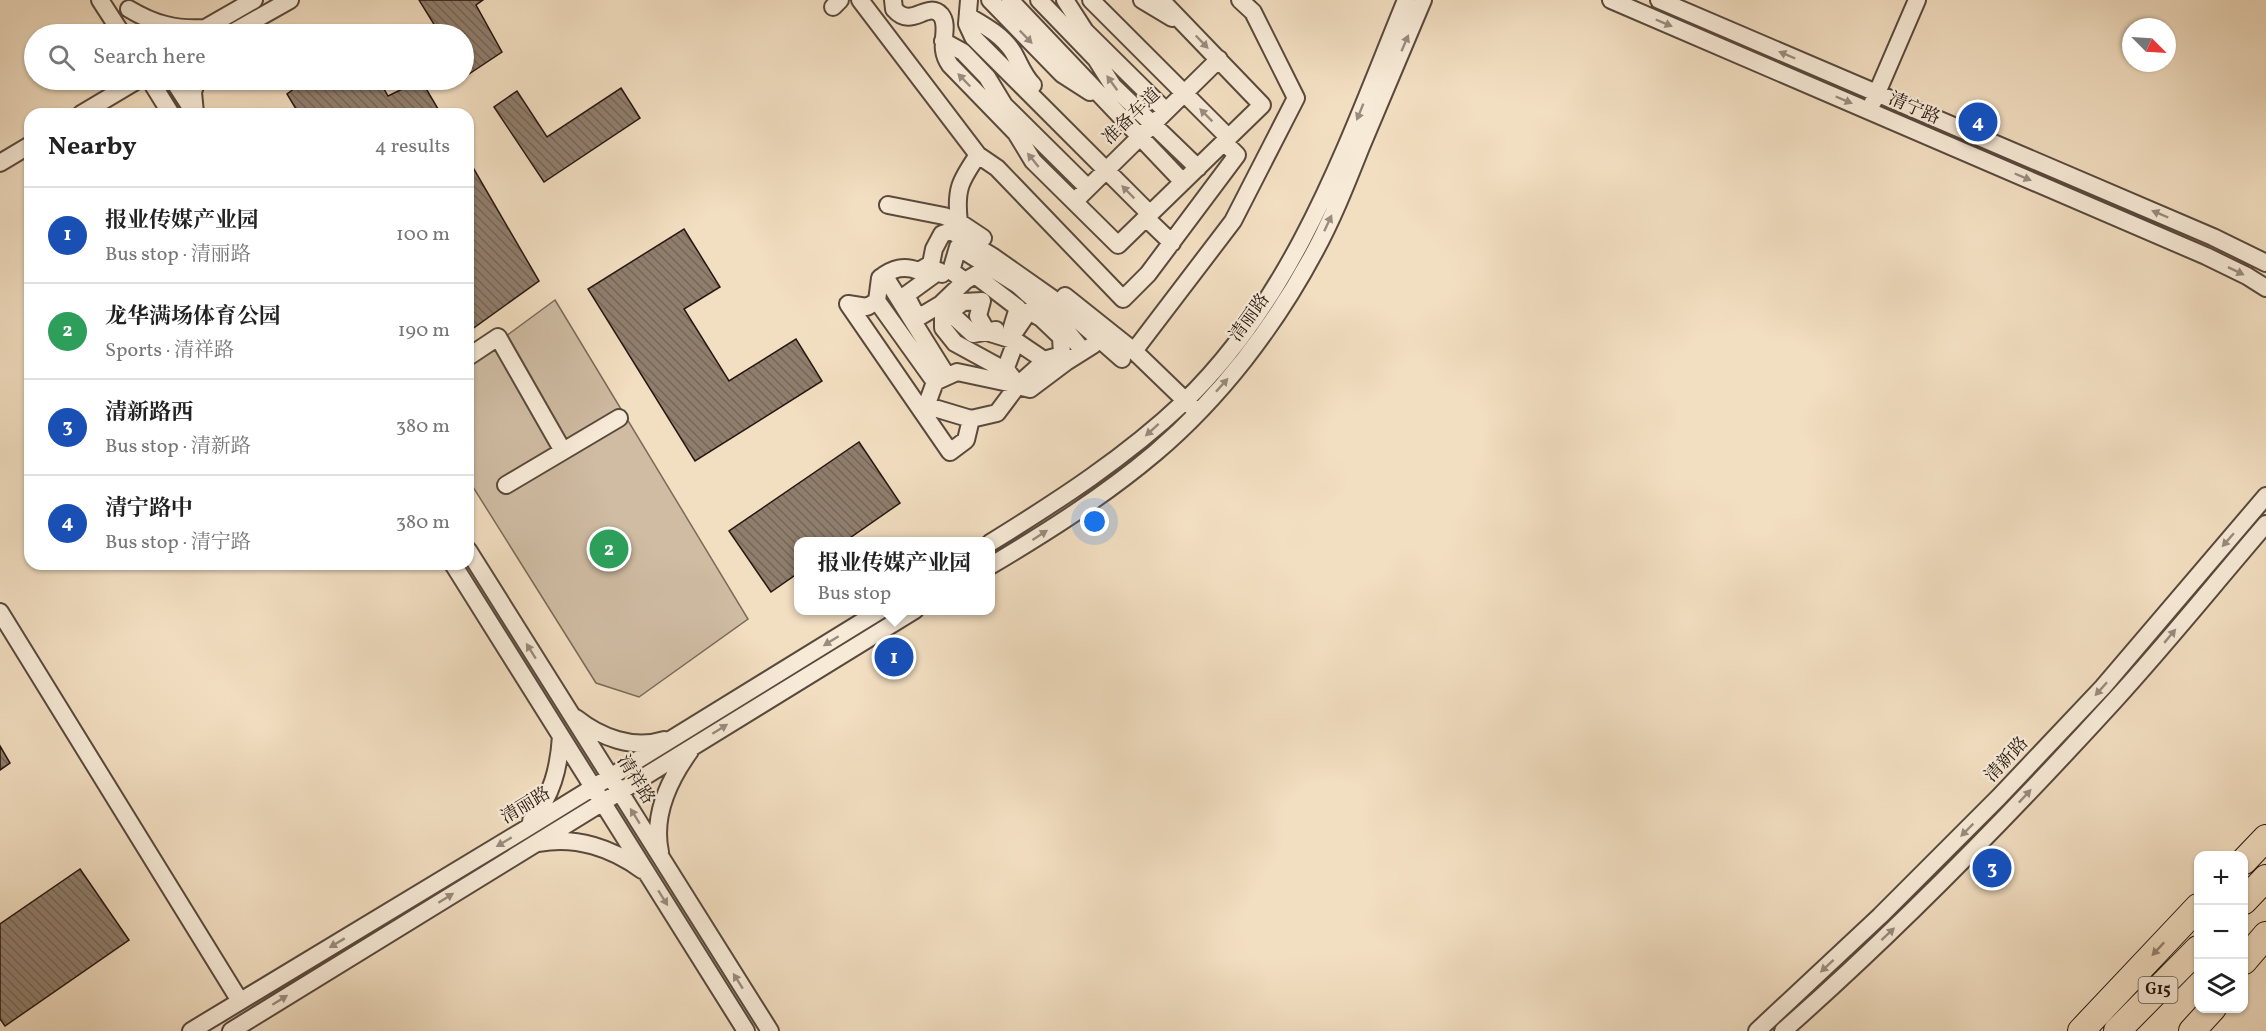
<!DOCTYPE html>
<meta charset="utf-8">
<style>
body{margin:0;font-family:Vollkorn,"Noto Serif SC",serif;background:#f2f2f2;color:#222}
.controls{position:absolute;right:18px;bottom:18px;display:grid;overflow:hidden;border-radius:12px;box-shadow:0 2px 4px #0004}
.controls button{width:54px;height:54px;display:grid;place-items:center;padding:0;border:0;border-bottom:2px solid #e0e0e0;background:#fff;color:#222;font:30px sans-serif}
.compass{position:absolute;left:2122px;top:18px;width:54px;height:54px;border-radius:50%;background:#fff;box-shadow:0 2px 4px #0004;rotate:114deg}
.you{position:absolute;left:1095px;top:522px;width:21px;height:21px;margin:-15px;border:4px solid #fff;border-radius:50%;background:#1a73e8;box-shadow:0 0 0 9px #1a73e833}
.badge{display:grid;place-items:center;width:39px;height:39px;border-radius:50%;background:#2563eb;color:#fff;font-size:20px;font-weight:700}
.pin{position:absolute;translate:-50% -50%;border:3px solid #fff;box-shadow:0 2px 6px #0006}
.popup{position:absolute;left:794px;top:537px;width:201px;height:78px;box-sizing:border-box;display:grid;place-content:center;border-radius:12px;background:#fff;filter:drop-shadow(0 2px 4px #0005);font-size:20px;white-space:nowrap;color:#767676}
.popup b{font-size:22px;color:#222}
.popup::after{content:'';position:absolute;left:50%;top:100%;margin-left:-12px;border:12px solid transparent;border-top-color:#fff}
.list{margin:0;padding:0;list-style:none}
h2{display:flex;justify-content:space-between;align-items:center;height:78px;margin:0;padding:0 24px;font-size:26px}
h2 small{font-size:20px;font-weight:400;color:#767676}
.list li{display:grid;grid-template-columns:39px 1fr auto;gap:18px;align-items:center;box-sizing:border-box;height:96px;padding:0 24px;border-top:2px solid #e0e0e0}
.list b{display:block;font-size:22px;white-space:nowrap}
.list p{margin:0;font-size:20px;white-space:nowrap;color:#767676}
.list em{font-size:20px;font-style:normal;color:#767676}
.icon{flex:none;width:33px;height:33px;fill:none;stroke:currentColor;stroke-width:2;stroke-linecap:round;stroke-linejoin:round}
.map{position:relative;flex:none;width:2266px;height:1031px;overflow:hidden}
.search{position:absolute;background:#fff;box-shadow:0 2px 4px #0004;left:24px;top:24px;width:450px;height:66px;display:flex;align-items:center;gap:15px;box-sizing:border-box;padding:0 21px;border-radius:33px;color:#767676;font-size:22px}
.panel{position:absolute;background:#fff;box-shadow:0 2px 4px #0004;left:24px;top:108px;width:450px;height:462px;border-radius:18px}
.map>svg:first-child{display:block}
.garden{fill:#cfbca3;stroke:#7a6a5a;stroke-width:1.5}
.building{fill:url(#building-back-hatch);stroke:#261711;stroke-width:1.5}
.lines{fill:none;stroke-linecap:round;stroke-linejoin:round}
.minor-casing{stroke:#59493d;stroke-width:20}
.highway-casing{stroke:#261711;stroke-width:28}
.minor{stroke:#f7ead7;stroke-width:16}
.highway{stroke:#f2dec1;stroke-width:26}
.oneway{fill:#998b7e}
.oneway2{fill:#968472}
.labels{text-anchor:middle;dominant-baseline:central;stroke-width:4.5;stroke-linejoin:round;paint-order:stroke}
.shield{fill:#f7ead7;stroke:#65564c;stroke-width:1.5}
.shield-label{font-size:16px;font-weight:bold;fill:#261711}
.street-label{font-size:18px;fill:#261711;stroke:#f7ead7}
</style>
<div class="map">
<svg width="2266" height="1031" viewBox="0 0 2266 1031">
<defs>
<pattern id="building-back-hatch" width="6" height="6" patternUnits="userSpaceOnUse" patternTransform="scale(1.5)"><rect width="6" height="6" fill="#907e6d"/><path d="M-1 5l2 2M0 0l6 6M5-1l2 2" fill="none" stroke="#756658"/></pattern>
</defs>
<rect width="100%" height="100%" fill="#f2dec1"/>
<filter id="stains"><feTurbulence type="fractalNoise" baseFrequency=".00333" numOctaves="4"/><feColorMatrix values="0 0 0 0 .2 0 0 0 0 .09 0 0 0 0 .02 0 0 0 .5 -.17"/></filter>
<radialGradient id="worn" r=".72"><stop offset=".6" stop-color="#630" stop-opacity="0"/><stop offset="1" stop-color="#630" stop-opacity=".3"/></radialGradient>
<path class="garden" d="M555,300L748,619L639,697L596,683L468,479V364Z"/>
<path class="building" d="M419,0H483L476,5L502,52L466,76L464,72V34H440Z
M306,80H379L388,96L421,80L441,114H299L287,94Z
M621,88L640,118L544,182L494,107L517,91L547,137Z
M468,159L539,281L468,332Z
M684,229L720,287L684,309L729,381L796,339L822,381L695,461L588,289Z
M859,442L900,503L844,542H798V573L771,592L729,531Z
M0,746L10,763L0,770Z
M80,869L129,940L5,1026L0,1019V924Z"/>
<g class="lines">
<defs>
<path id="minor" d="M100,0L122,34
M860,0L978,155C960,181 955,190 959,222
M893,0L894,9C912,30 927,0 941,15C951,28 936,46 950,65L1016,133L1033,161L1118,245L1262,105L1161,0
M969,0L967,24L973,37L1150,214
M990,0L1062,74L1090,92
M1010,0L1183,182
M1039,0L1096,59L1113,86L1198,168
M1065,0L1085,31L1166,111
M1091,0L1229,138
M1142,0L1172,18
M1611,0L2206,256L2247,276L2266,288
M1659,0L2213,237L2266,263
M833,7L840,0
M129,9C154,24 176,30 205,28
M968,16C985,26 1002,35 1013,52C1020,64 1023,75 1033,85
M195,34L254,0
M230,34L290,0
M943,41L963,52L987,77L1004,105L1088,188
M150,80L171,114
M173,80L195,114
M1873,102L1917,0
M195,113L193,92L197,80
M81,114L138,80
M978,155L997,168L1123,299L1148,274L1237,155L1224,142
M0,163L30,145
M1080,196L1219,59
M888,205L944,216L959,222L983,238
M1146,218L1172,243
M942,274L939,271L906,295L914,311L921,316L941,304L965,281
M884,275L947,376
M1065,296L1134,351L1193,408
M877,301L935,382
M949,312L973,334L996,330
M1083,351L1062,325L1018,285L958,247L951,271L965,281L975,275L1018,308L1012,327L1016,330L1029,311L1041,318L1061,337L1062,355L1044,360L1016,341L987,332L978,316L982,301L963,302L943,317V328L955,343L1008,372L1018,385L957,372L935,382L928,401L931,407L971,419L966,440L950,452L848,304L867,307L877,301L880,278C893,268 904,265 919,271L931,264L934,249L942,234L951,231L992,256L1056,301L1122,359
M1134,351L1233,221L1296,98L1253,12L1240,0
M468,357L498,337L563,451
M1005,370L1016,341
M1022,387L1030,389L1066,362L1093,345
M971,419L997,413L1018,385L1047,359
M506,485L619,418
M990,543C1058,501 1126,457 1184,402C1297,293 1348,141 1406,0
M468,550L770,1031
M453,564L746,1031
M990,566C1047,532 1104,496 1155,453C1220,398 1275,326 1315,251C1333,218 1347,182 1361,147C1382,98 1402,49 1423,0
M0,612L240,1001
M576,718C600,737 633,750 664,740
M531,821C552,796 559,768 561,736
M539,843C576,836 612,848 642,870
M660,852C652,815 669,780 690,751
M191,1031L524,830L881,610
M231,1031L915,610
M1757,1031L1880,916L1999,797L2103,687L2266,496
M1783,1031C1900,928 2010,815 2115,700C2167,643 2216,582 2266,524"/>
<path id="highway" d="M2244,861L2266,838
M2244,901L2266,878
M2244,961L2266,935
M2081,1031L2198,907
M2117,1031L2198,949
M2192,1031L2213,1008"/>
</defs>
<use href="#minor" class="minor-casing"/>
<use href="#highway" class="highway-casing"/>
<use href="#minor" class="minor"/>
<use href="#highway" class="highway"/>
</g>
<defs><path id="oneway-solid" d="M-6-.8H1V-3.2L6.5 0L1 3.2V.8H-6Z" transform="scale(1.5)"/></defs>
<g class="oneway">
<use href="#oneway-solid" transform="translate(1664 23) rotate(23)"/>
<use href="#oneway-solid" transform="translate(1026 37) rotate(46)"/>
<use href="#oneway-solid" transform="translate(1202 42) rotate(46)"/>
<use href="#oneway-solid" transform="translate(1405 43) rotate(-67)"/>
<use href="#oneway-solid" transform="translate(1787 55) rotate(-157)"/>
<use href="#oneway-solid" transform="translate(964 80) rotate(-134)"/>
<use href="#oneway-solid" transform="translate(1112 83) rotate(-126)"/>
<use href="#oneway-solid" transform="translate(1844 100) rotate(23)"/>
<use href="#oneway-solid" transform="translate(1360 112) rotate(112)"/>
<use href="#oneway-solid" transform="translate(1206 115) rotate(-135)"/>
<use href="#oneway-solid" transform="translate(1033 160) rotate(-129)"/>
<use href="#oneway-solid" transform="translate(2023 177) rotate(23)"/>
<use href="#oneway-solid" transform="translate(1128 192) rotate(-135)"/>
<use href="#oneway-solid" transform="translate(2160 214) rotate(-157)"/>
<use href="#oneway-solid" transform="translate(1328 223) rotate(-65)"/>
<use href="#oneway-solid" transform="translate(2236 271) rotate(26)"/>
<use href="#oneway-solid" transform="translate(1222 385) rotate(-48)"/>
<use href="#oneway-solid" transform="translate(1152 430) rotate(138)"/>
<use href="#oneway-solid" transform="translate(1040 535) rotate(-33)"/>
<use href="#oneway-solid" transform="translate(2228 540) rotate(131)"/>
<use href="#oneway-solid" transform="translate(2170 636) rotate(-50)"/>
<use href="#oneway-solid" transform="translate(831 641) rotate(148)"/>
<use href="#oneway-solid" transform="translate(531 651) rotate(-122)"/>
<use href="#oneway-solid" transform="translate(2101 689) rotate(132)"/>
<use href="#oneway-solid" transform="translate(720 729) rotate(-32)"/>
<use href="#oneway-solid" transform="translate(2025 796) rotate(-47)"/>
<use href="#oneway-solid" transform="translate(635 816) rotate(-122)"/>
<use href="#oneway-solid" transform="translate(1967 830) rotate(135)"/>
<use href="#oneway-solid" transform="translate(504 842) rotate(149)"/>
<use href="#oneway-solid" transform="translate(446 898) rotate(-32)"/>
<use href="#oneway-solid" transform="translate(663 898) rotate(58)"/>
<use href="#oneway-solid" transform="translate(1888 934) rotate(-43)"/>
<use href="#oneway-solid" transform="translate(337 943) rotate(149)"/>
<use href="#oneway-solid" transform="translate(1827 966) rotate(137)"/>
<use href="#oneway-solid" transform="translate(738 981) rotate(-122)"/>
<use href="#oneway-solid" transform="translate(280 1000) rotate(-32)"/>
</g>
<use class="oneway2" href="#oneway-solid" transform="translate(2158 949) rotate(133)"/>
<g class="labels">
<rect class="shield" x="2138.5" y="977" width="39" height="26" rx="4.5"/>
<g class="shield-label">
<text x="2158" y="990">G15</text>
</g>
<g class="street-label">
<text transform="translate(1914 109) rotate(23)">清宁路</text>
<text transform="translate(1132 117) rotate(-44)">准备车道</text>
<text transform="translate(1250 318) rotate(-54)">清丽路</text>
<text transform="translate(2007 760) rotate(-47)">清新路</text>
<text transform="translate(635 780) rotate(58)">清祥路</text>
<text transform="translate(526 806) rotate(-31)">清丽路</text>
</g>
</g>
<rect width="100%" height="100%" filter="url(#stains)"/>
<rect width="100%" height="100%" fill="url(#worn)"/>
</svg>
<div class="controls">
<button>+</button>
<button>−</button>
<button><svg class="icon" aria-label="layers" viewBox="0 0 24 24"><path d="M12 4l9 5-9 5-9-5zM3 14l9 5 9-5"/></svg></button>
</div>
<svg class="compass" viewBox="-18 -18 36 36"><path d="M0-13l5 13h-10z" fill="#e53935"/><path d="M0 13l5-13h-10z" fill="#767676"/></svg>
<div class="you"></div>
<div class="pin badge" style="left:894px;top:657px;background:#1a4fb4">1</div>
<div class="popup"><b>报业传媒产业园</b>Bus stop</div>
<div class="pin badge" style="left:609px;top:549px;background:#2e9e5b">2</div>
<div class="pin badge" style="left:1992px;top:868px;background:#1a4fb4">3</div>
<div class="pin badge" style="left:1978px;top:122px;background:#1a4fb4">4</div>
<div class="search"><svg class="icon" aria-label="search" viewBox="0 0 24 24"><circle cx="10" cy="10" r="6"/><path d="M15 15l6 6"/></svg>Search here</div>
<section class="panel">
<h2>Nearby<small>4 results</small></h2>
<ul class="list">
<li><span class="badge" style="background:#1a4fb4">1</span><div><b>报业传媒产业园</b><p>Bus stop · 清丽路</p></div><em>100 m</em></li>
<li><span class="badge" style="background:#2e9e5b">2</span><div><b>龙华满场体育公园</b><p>Sports · 清祥路</p></div><em>190 m</em></li>
<li><span class="badge" style="background:#1a4fb4">3</span><div><b>清新路西</b><p>Bus stop · 清新路</p></div><em>380 m</em></li>
<li><span class="badge" style="background:#1a4fb4">4</span><div><b>清宁路中</b><p>Bus stop · 清宁路</p></div><em>380 m</em></li>
</ul>
</section>
</div>
